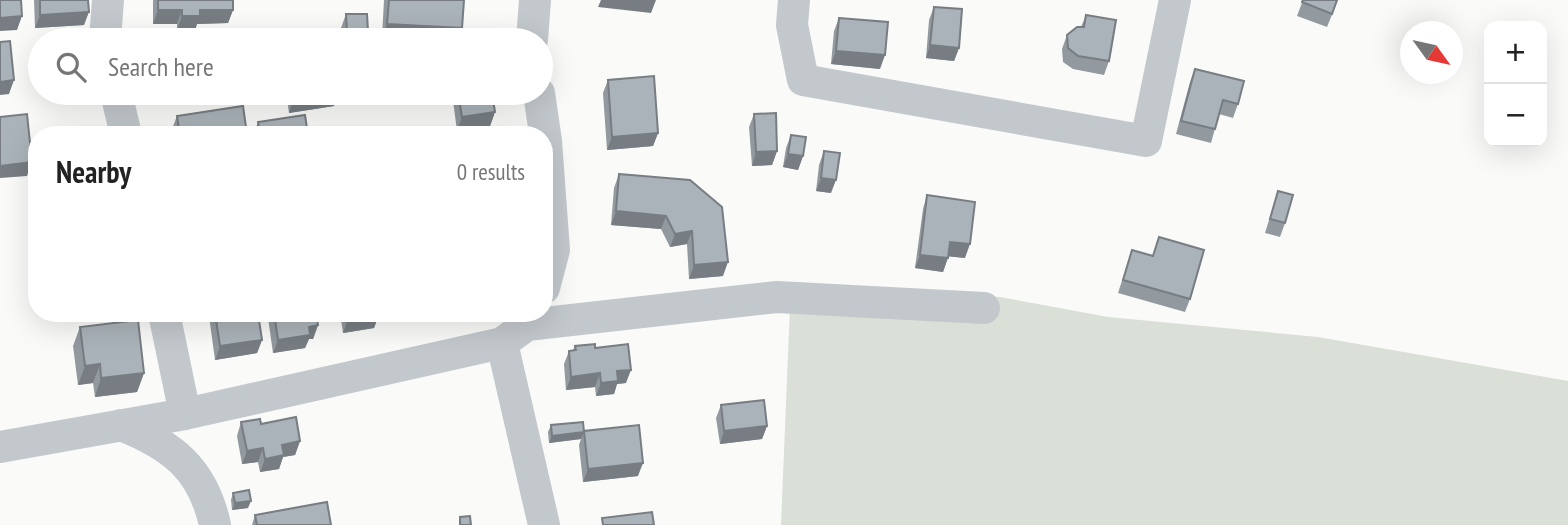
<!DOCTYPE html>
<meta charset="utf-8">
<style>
body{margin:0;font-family:"PT Sans Narrow",sans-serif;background:#f2f2f2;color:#222}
.controls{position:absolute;right:21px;top:21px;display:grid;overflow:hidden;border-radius:14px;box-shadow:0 7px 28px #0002}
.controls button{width:63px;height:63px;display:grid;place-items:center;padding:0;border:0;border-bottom:2px solid #e0e0e0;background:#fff;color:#222;font:35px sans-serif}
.compass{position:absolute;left:1400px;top:21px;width:63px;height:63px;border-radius:50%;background:#fff;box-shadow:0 7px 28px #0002;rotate:123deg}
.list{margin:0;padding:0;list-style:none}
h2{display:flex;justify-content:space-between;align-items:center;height:91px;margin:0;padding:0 28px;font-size:30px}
h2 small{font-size:23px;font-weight:400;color:#767676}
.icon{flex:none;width:38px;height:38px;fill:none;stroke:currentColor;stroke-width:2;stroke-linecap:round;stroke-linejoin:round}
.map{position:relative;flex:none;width:1568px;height:525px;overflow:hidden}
.search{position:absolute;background:#fff;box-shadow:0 7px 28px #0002;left:28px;top:28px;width:525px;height:77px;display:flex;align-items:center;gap:18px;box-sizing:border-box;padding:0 24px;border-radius:38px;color:#767676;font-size:26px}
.panel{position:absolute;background:#fff;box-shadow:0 7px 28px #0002;left:28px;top:126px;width:525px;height:196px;border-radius:28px}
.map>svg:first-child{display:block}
.green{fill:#dadfd7}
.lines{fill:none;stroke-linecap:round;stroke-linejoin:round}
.minor{stroke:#c3c8cc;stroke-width:32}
.wall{fill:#929a9f}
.shaded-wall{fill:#777d82}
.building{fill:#aab3b9;stroke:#777d82;stroke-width:2}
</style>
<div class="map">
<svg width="1568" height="525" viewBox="0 0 1568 525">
<rect width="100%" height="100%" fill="#fafaf8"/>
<path class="green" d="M791,282L1000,297L1108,317L1318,337L1568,381V525H781Z"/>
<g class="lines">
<path class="minor" d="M794,0L792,25L803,80L1146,141L1175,0
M105,40L108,0
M532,40L535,0
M116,93L126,135
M539,93L546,141L554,250L544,288
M164,313L185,414
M527,325L777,297L984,308
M502,343L544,525
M121,425C172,445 203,469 215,525
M0,447L185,414L502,343L527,325L533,313"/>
</g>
<path class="wall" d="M34,0H88L84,25L35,28Z
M153,0H233V10L228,23L197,24L195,30H177V24H153Z
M384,0H464L457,40H436L382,37Z
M1303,0H1338L1327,27L1297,16Z
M934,7L959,48L954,61L926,58L929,20Z
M346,14L364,40H342L341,28Z
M1086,15L1109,61L1104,75L1073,69L1063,62L1062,49L1067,35L1081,27Z
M839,18L880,69L831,64L834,31Z
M1195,69L1238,104L1233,118L1219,114L1211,143L1176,134L1190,82Z
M608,80L658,133L653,146L607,150L603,93Z
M69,93H102L98,103L71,105Z
M286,93H339L334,106L289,113Z
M452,93H492L495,112L490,126L457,131Z
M754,114L777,151L772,165L752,166L749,127Z
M177,116L247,134L173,135L172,129Z
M258,122L308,135H253Z
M791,135L803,156L798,170L783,167L786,148Z
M824,151L831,193L816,191L819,165Z
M619,174L690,180L723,276L689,279L687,244L670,247L661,229L611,225L614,188Z
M1278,191L1285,223L1280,237L1265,233Z
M927,195L965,258L948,256L943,272L915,268L923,209Z
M1159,237L1190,299L1185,312L1118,293L1132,250L1153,256Z
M210,313H258L262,340L257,353L215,360L209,316Z
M269,313H316L318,325L313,339H309L305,348L273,353L268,318Z
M340,313H379L374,328L343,333Z
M80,327L144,373L137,392L95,397L93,383L78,385L73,346Z
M575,346L595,348L626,383L617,384L614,394L596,396L595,387L566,390L564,364L569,351L573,350Z
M721,405L767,426L762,439L720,444L716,418Z
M241,422L261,424L300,441L295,455L283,457L279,469L260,472L258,462L242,464L237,436Z
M551,425L584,431L638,476L583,482L579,445L581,439L549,443L548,432Z
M233,493L248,508L232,510L231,500Z
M255,515L331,525H252Z"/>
<path class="shaded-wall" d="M601,0H656L651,13L598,7Z
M158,10H182L177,24H153Z
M200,10H233L228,23L197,24L195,30H177L182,16Z
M89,12L84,25L35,28L40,15Z
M22,16L17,30L0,31V18Z
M387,24L462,28L457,40H436L382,37Z
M368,31L364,40H344L347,32Z
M930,45L959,48L954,61L926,58Z
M836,51L885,55L880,69L831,64Z
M14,80L9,94L0,95V82Z
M75,93H102L98,103L71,105Z
M339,93L334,106L289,113L293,99Z
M495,112L490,126L457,131L462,117Z
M658,133L653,146L607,150L612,137Z
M777,151L772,165L752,166L756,152Z
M788,154L803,156L798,170L783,167Z
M32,162L27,176L0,178V166Z
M821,178L836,180L831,193L816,191Z
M616,211L666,216L661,229L611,225Z
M692,231L687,244L670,247L675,234Z
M950,242L970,244L965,258L945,256Z
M920,255L948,258L943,272L915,268Z
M728,262L723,276L689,279L694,265Z
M379,315L374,328L343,333L348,319Z
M318,325L313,339H309L305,348L273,353L278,340L309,327Z
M262,340L257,353L215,360L220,346Z
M100,364L93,383L78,385L85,366Z
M631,370L626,383L617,384L614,394L596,396L601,383L617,371Z
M144,373L137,392L95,397L101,378Z
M600,373L595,387L566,390L571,377Z
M767,426L762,439L720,444L724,431Z
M584,432L581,439L549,443L552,436Z
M300,441L295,455L283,457L279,469L260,472L265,459L282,445Z
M263,448L258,462L242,464L247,451Z
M643,463L638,476L583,482L588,469Z
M251,501L248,508L232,510L235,503Z"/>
<path class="building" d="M0,0H21L22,16L0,18Z
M40,0H88L89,12L40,15Z
M158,0H233V10H200V16H182V10H158Z
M389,0H464L462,28L387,24Z
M1303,0H1337L1332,14L1302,2Z
M934,7L962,9L959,48L930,45Z
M346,14H367L368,31L347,32Z
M1086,15L1116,20L1109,61L1078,56L1068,48L1067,35L1077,27H1084Z
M839,18L888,22L885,55L836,51Z
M10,41L14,80L0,82V42Z
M1195,69L1244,81L1238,104L1223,100L1215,129L1181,121Z
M654,76L658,133L612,137L608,80Z
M293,93H335L293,99Z
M458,93H492L495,112L462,117Z
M243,106L247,134L180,135L177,116Z
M776,113L777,151L756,152L754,114Z
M27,114L32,162L0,166V117Z
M305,115L308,135H260L258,122Z
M791,135L806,137L803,156L788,154Z
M824,151L840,153L836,180L821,178Z
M619,174L690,180L722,207L728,262L694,265L692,231L675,234L666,216L616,211Z
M1278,191L1293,195L1285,223L1270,219Z
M927,195L975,202L970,244L950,242L948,258L920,255Z
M1159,237L1204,250L1190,299L1123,280L1132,250L1153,256Z
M215,313H258L262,340L220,346Z
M274,313H316L318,325L309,327L310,335L278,340Z
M347,313H379V315L348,319Z
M138,320L144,373L101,378L100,364L85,366L80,327Z
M595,344V348L628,344L631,370L617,371L618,381L601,383L600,373L571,377L569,351L576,350L575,346Z
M764,400L767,426L724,431L721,405Z
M296,417L300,441L282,445L284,455L265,459L263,448L247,451L241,422L260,419L261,424Z
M583,422L584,432L552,436L551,425Z
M639,425L643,463L588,469L584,431Z
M249,490L251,501L235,503L233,493Z
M327,502L331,525H257L255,515Z
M652,512L654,525H603L602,518Z
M470,516L471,525H460V517Z"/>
</svg>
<div class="controls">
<button>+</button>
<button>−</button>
</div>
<svg class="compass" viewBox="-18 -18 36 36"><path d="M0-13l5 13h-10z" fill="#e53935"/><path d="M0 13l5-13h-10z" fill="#767676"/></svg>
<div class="search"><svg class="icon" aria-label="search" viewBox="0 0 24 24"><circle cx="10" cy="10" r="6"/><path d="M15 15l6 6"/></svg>Search here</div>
<section class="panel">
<h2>Nearby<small>0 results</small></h2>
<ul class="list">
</ul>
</section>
</div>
